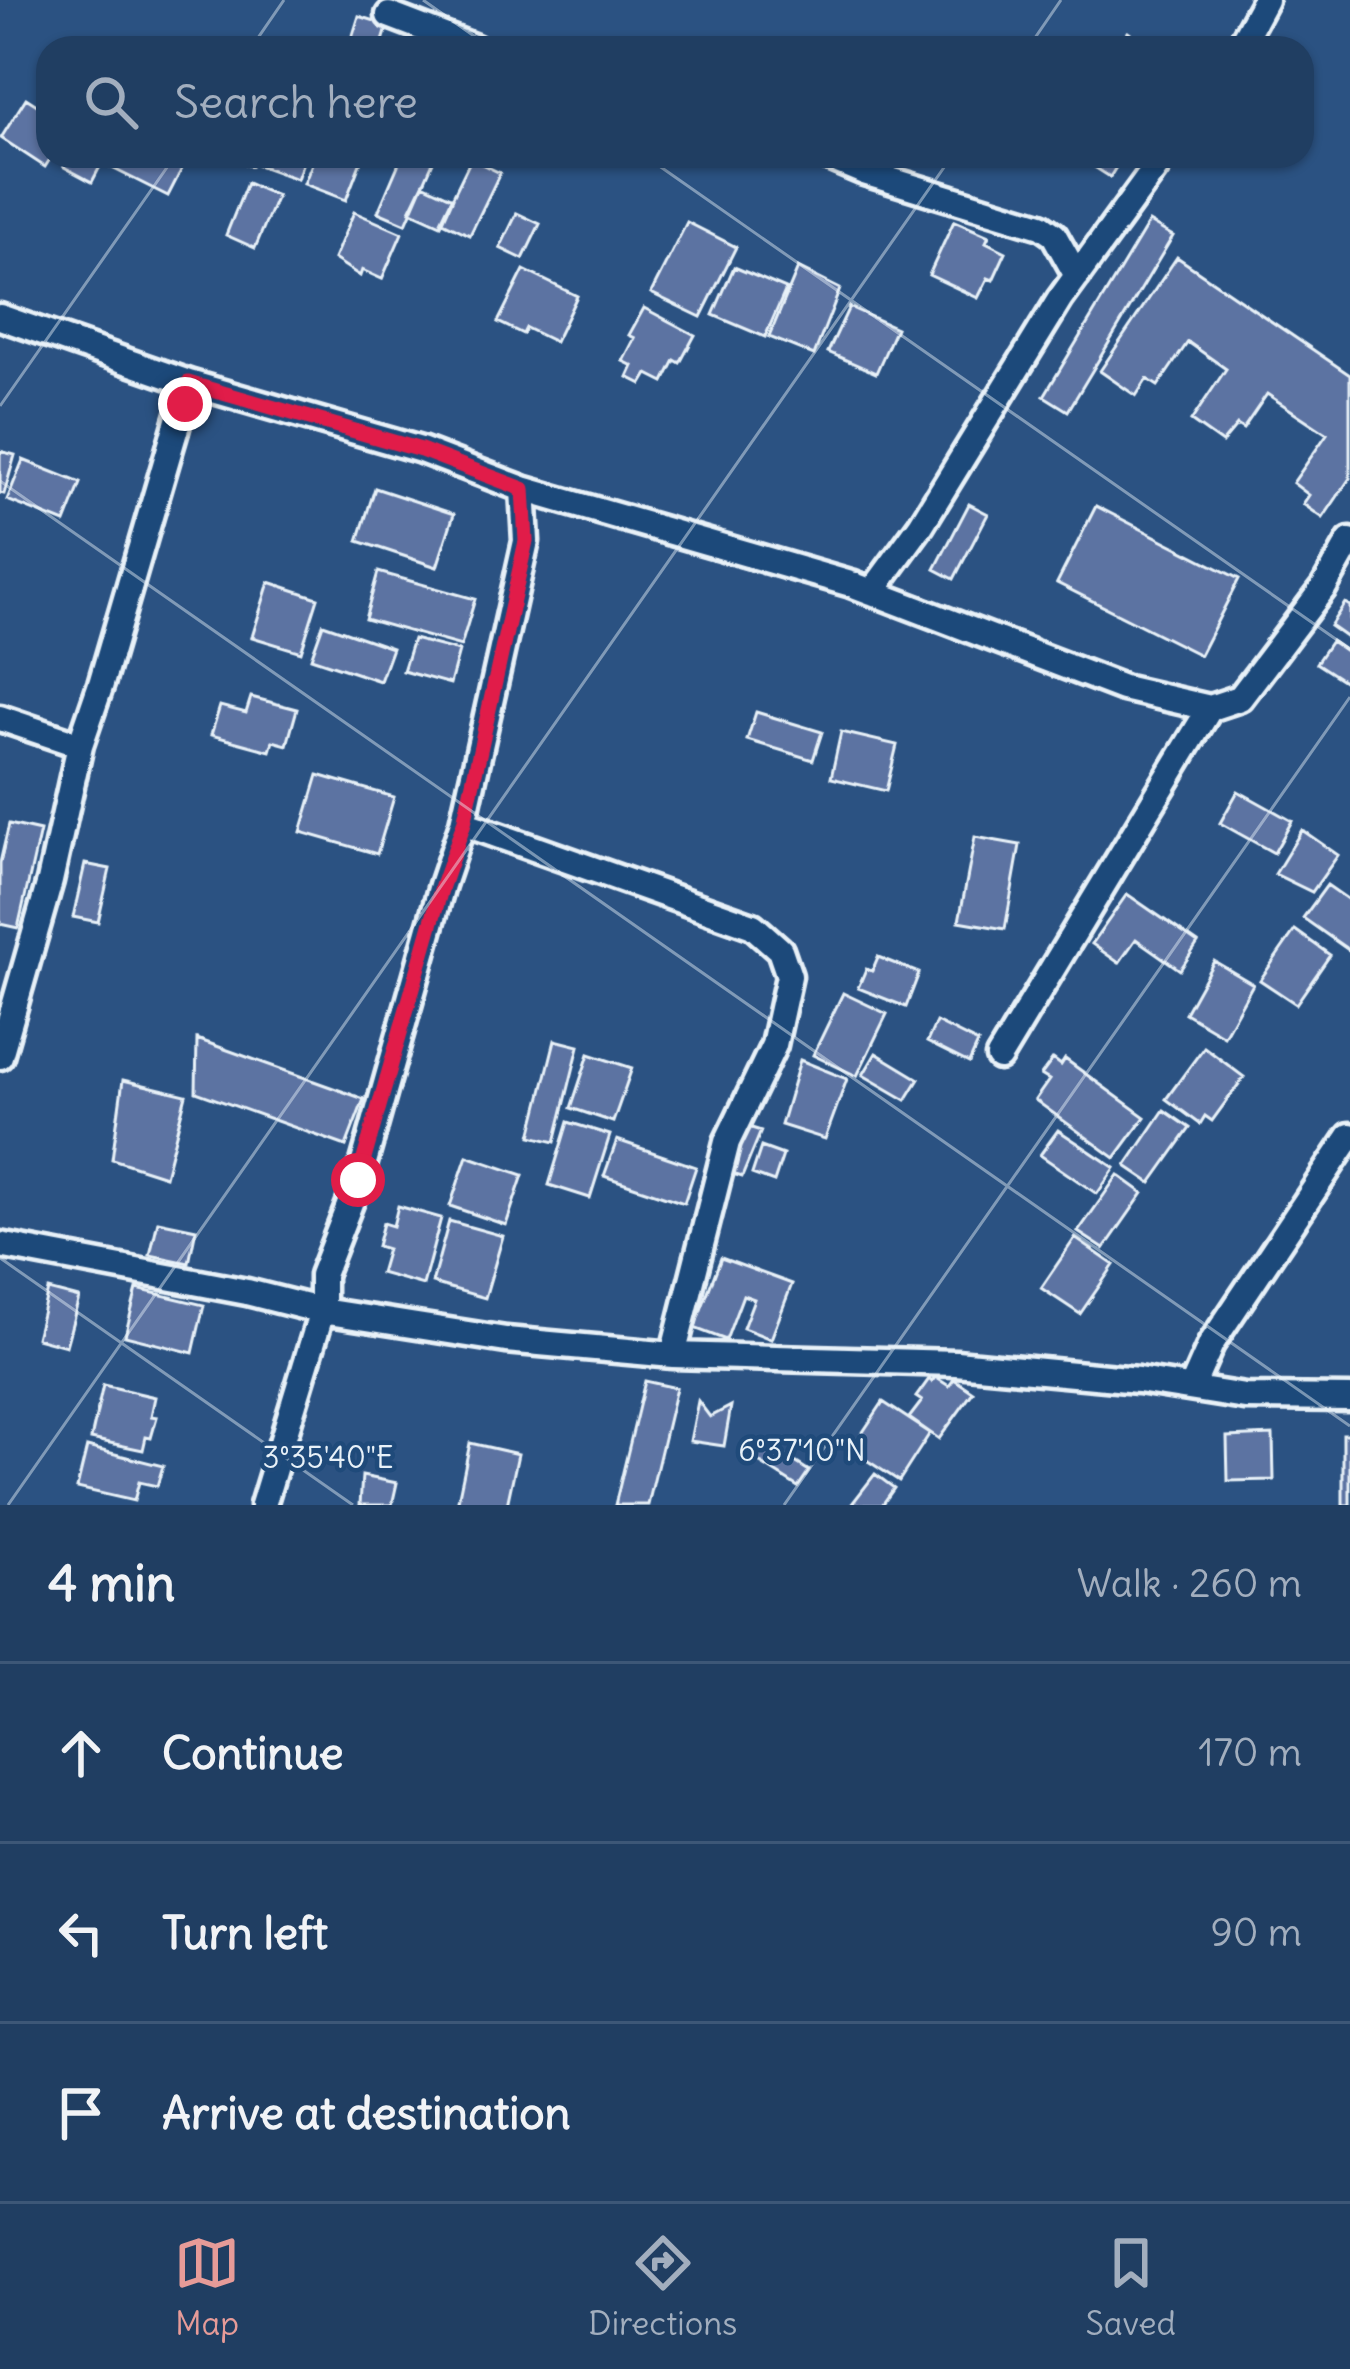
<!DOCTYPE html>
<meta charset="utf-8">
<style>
body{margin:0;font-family:Delius,sans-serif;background:#2d496b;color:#f1f3f6}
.stop{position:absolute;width:36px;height:36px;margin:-27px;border:9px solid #e11d48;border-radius:50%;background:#fff}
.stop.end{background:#e11d48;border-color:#fff;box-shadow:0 3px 12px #0008}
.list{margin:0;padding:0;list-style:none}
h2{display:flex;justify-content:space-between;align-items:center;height:156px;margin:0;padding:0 48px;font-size:51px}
h2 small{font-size:39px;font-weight:400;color:#a2aebe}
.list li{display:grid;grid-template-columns:78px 1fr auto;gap:36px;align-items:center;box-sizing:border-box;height:180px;padding:0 48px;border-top:3px solid #3d5777}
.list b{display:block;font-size:45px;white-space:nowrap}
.list em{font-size:39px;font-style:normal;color:#a2aebe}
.icon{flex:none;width:66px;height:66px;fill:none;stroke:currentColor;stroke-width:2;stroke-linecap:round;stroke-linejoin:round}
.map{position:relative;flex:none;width:1350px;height:1505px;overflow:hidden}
.search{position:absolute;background:#203e62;box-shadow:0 3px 9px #0004;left:36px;right:36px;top:36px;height:132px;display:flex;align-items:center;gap:30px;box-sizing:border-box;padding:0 42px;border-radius:36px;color:#a2aebe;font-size:45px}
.sheet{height:696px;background:#203e62}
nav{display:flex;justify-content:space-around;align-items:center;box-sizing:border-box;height:168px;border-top:3px solid #3d5777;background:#203e62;font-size:33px;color:#a2aebe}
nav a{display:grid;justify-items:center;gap:6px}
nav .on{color:#e69b98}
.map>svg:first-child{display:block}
.building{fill:#5c73a2;stroke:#e8f1f8;stroke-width:3}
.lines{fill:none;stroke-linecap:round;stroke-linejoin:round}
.street-casing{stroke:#e8f1f8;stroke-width:33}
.street{stroke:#1f4a7a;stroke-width:24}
.route{stroke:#e11d48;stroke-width:15}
.ticks{fill:none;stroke:#e8f1f8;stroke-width:3;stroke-opacity:0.45}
.ticks-label{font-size:30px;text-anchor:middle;fill:#e8f1f8;stroke:#1f4a7a;stroke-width:9;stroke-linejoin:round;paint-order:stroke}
</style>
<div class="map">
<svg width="1350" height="1505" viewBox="0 0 1350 1505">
<rect width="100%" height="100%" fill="#2b5282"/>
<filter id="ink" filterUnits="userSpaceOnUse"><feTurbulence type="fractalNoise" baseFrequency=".00833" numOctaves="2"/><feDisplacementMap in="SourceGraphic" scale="24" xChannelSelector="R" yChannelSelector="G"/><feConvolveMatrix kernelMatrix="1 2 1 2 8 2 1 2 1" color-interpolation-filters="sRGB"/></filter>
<g filter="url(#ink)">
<path class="building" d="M359,16L388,25L381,48H349Z
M1128,32L1151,48H1117Z
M26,98L48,112V156H52L45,167L1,138Z
M70,156H99L104,159L92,182L64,167Z
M109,156H181L187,159L168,196L104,164Z
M220,156H254L251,166Z
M261,156H305L297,179L258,165Z
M315,156H363L346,200L304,184Z
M402,156H419L433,162L406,224L378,212Z
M1077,156H1123L1110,177Z
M471,159L500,173L470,235L441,221Z
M247,183L277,196L255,248L226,235Z
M423,184L453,198L441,225L410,211Z
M354,212L402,233L382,279L362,270L360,276L334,259Z
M517,213L540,224L523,259L500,248Z
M954,221L989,236L986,242L1006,252L993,280L988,278L978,298L929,275Z
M687,222L736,247L701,317L651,293Z
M1149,222L1173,236L1068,411L1044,396Z
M1177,257L1350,375V478L1323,518L1303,504L1309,495L1293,483L1327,434L1267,394L1243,429L1237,425L1222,443L1191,421L1226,369L1188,342L1158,386L1147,379L1136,396L1100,371Z
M734,267L786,289L765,337L713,315Z
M798,268L840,289L814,355L769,337Z
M524,270L577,296L555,342L526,328L523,334L498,322Z
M849,307L896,328L876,373L828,352Z
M644,308L695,335L680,363L675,360L664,382L648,374L642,384L628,377L633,366L623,361L635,338L629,335Z
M0,451L15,455L4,494L0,493Z
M23,460L81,483L65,523L7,500Z
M375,488L454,514L437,567L358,541Z
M969,504L988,514L954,579L935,569Z
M1096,506L1239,579L1200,655L1057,583Z
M378,572L475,599L461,646L365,619Z
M269,582L318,598L301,652L252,637Z
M1345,603L1350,606V640L1330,626Z
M323,624L392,648L380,681L311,658Z
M413,639L459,651L450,684L403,671Z
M1331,641L1350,654V685L1316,663Z
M251,697L297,709L287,745L273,741L270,751L211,735L220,706L246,713Z
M756,712L822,732L813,760L747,740Z
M841,732L897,745L886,791L831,778Z
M318,775L394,797L377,854L301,832Z
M1238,791L1292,821L1274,853L1220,823Z
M9,824L40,831L18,928L0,924V863Z
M1302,830L1338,855L1312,892L1275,874Z
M975,837L1020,845L1005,929L959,921Z
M85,864L110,869L98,922L73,917Z
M1327,885L1350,901V951L1303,918Z
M1127,894L1198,943L1180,970L1136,939L1119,963L1092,944Z
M1295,930L1330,955L1296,1004L1260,980Z
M878,957L919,973L906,1007L858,988L866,969L872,971Z
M1214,961L1253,984L1224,1036L1185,1013Z
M843,993L887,1014L857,1076L813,1055Z
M936,1022L978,1043L969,1063L927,1042Z
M197,1039L364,1099L346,1146L196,1092Z
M555,1040L579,1046L555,1142L531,1136Z
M1204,1047L1244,1077L1212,1121L1205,1116L1200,1124L1166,1099Z
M876,1053L919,1079L906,1100L863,1075Z
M589,1054L632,1068L613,1122L571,1108Z
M1053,1059L1061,1065L1065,1059L1145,1117L1115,1158L1035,1100L1049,1080L1041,1075Z
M800,1060L847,1079L825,1139L781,1125Z
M123,1080L186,1095L165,1176L112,1159Z
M1164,1110L1190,1128L1151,1183L1126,1166Z
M568,1122L610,1135L590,1198L549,1185Z
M739,1124L761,1131L742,1177L723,1171Z
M1058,1130L1115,1168L1097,1194L1040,1155Z
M617,1140L696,1167L684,1203L604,1176Z
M761,1147L783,1155L774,1182L752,1174Z
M467,1156L523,1175L506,1225L450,1206Z
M1118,1175L1143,1193L1104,1249L1078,1232Z
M398,1206L441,1218L423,1285L380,1273L387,1249L377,1246L383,1223L393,1226Z
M158,1221L196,1229L189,1263L150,1255Z
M449,1221L503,1236L485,1298L432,1283Z
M1075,1238L1114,1265L1080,1314L1041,1288Z
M721,1258L792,1284L771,1339L743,1328L754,1299L743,1295L726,1340L694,1328Z
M137,1289L204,1305L193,1353L125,1336Z
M48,1290L79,1298L66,1346L36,1338Z
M935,1377L949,1386L954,1379L973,1392L939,1439L909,1418L922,1401L916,1397L929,1379L932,1382Z
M645,1381L676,1388L648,1505H615Z
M103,1385L155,1397L151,1416L157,1417L151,1438L146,1437L143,1450L91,1439Z
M698,1401L710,1417L731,1406L724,1446L690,1441Z
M883,1402L930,1433L899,1481L851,1450Z
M1343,1434H1350V1505H1343Z
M1273,1435L1274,1480L1228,1481L1227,1437Z
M761,1440L809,1471L798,1487L751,1457Z
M470,1443L518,1454L507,1505H457Z
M87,1447L163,1466L157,1486L139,1482L134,1501L77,1488Z
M875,1474L894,1488L882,1505H851Z
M362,1476L397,1483L392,1505H360Z"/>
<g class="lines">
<defs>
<path id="street" d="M389,15L475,48
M1239,48L1265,0
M826,156L864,172L1041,226L1054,235L1077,276
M0,317L189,383L421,450L523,489L851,584L1123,688L1210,708L1240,698L1324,587L1350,541
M872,592L921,525L1060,299L1164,156
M0,718L80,745
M463,823L753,926L780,950L789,976L774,1045L727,1142L673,1355
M0,1056L50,881L80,745L101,684L189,383
M999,1057L1210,708
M0,1245L247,1292L322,1311L506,1340L673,1355L956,1363L1138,1380L1245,1397L1350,1398
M1192,1387L1211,1344L1350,1136
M263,1505L322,1311V1275L359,1180L442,885L463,823L526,541L523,489"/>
</defs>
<use href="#street" class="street-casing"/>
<use href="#street" class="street"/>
</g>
</g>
<g class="lines" filter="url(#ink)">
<path class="route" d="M185,404L188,383L421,450L523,489L526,541L464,823L442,886L358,1180"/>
</g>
<path class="ticks" d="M423,0L491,48M251,48L284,0M1028,48L1061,0M645,156L1350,649M0,406L175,156M0,481L1350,1426M0,1258L353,1505M8,1505L952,156M784,1505L1350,697"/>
<g class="ticks-label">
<text x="802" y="1461">6°37'10"N</text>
<text x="328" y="1468">3°35'40"E</text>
</g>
</svg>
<div class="stop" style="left:358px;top:1180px"></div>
<div class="stop end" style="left:185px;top:404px"></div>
<div class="search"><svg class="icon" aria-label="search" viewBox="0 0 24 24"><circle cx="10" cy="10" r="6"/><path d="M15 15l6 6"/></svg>Search here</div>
</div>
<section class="sheet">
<h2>4 min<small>Walk · 260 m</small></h2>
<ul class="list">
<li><svg class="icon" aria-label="ahead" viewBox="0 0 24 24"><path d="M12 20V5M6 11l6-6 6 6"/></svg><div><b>Continue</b></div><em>170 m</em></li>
<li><svg class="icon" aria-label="left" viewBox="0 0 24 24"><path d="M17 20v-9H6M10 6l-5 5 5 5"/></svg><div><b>Turn left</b></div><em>90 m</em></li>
<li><svg class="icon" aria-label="arrive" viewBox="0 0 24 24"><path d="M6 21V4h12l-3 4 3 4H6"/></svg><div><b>Arrive at destination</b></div></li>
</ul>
</section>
<nav>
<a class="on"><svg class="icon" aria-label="map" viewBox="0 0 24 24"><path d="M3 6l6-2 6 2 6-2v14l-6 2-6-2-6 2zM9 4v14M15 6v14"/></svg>Map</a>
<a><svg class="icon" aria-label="directions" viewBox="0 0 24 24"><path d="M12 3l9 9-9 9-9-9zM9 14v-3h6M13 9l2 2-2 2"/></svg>Directions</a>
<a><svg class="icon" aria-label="saved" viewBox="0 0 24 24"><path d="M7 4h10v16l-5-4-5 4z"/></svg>Saved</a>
</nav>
